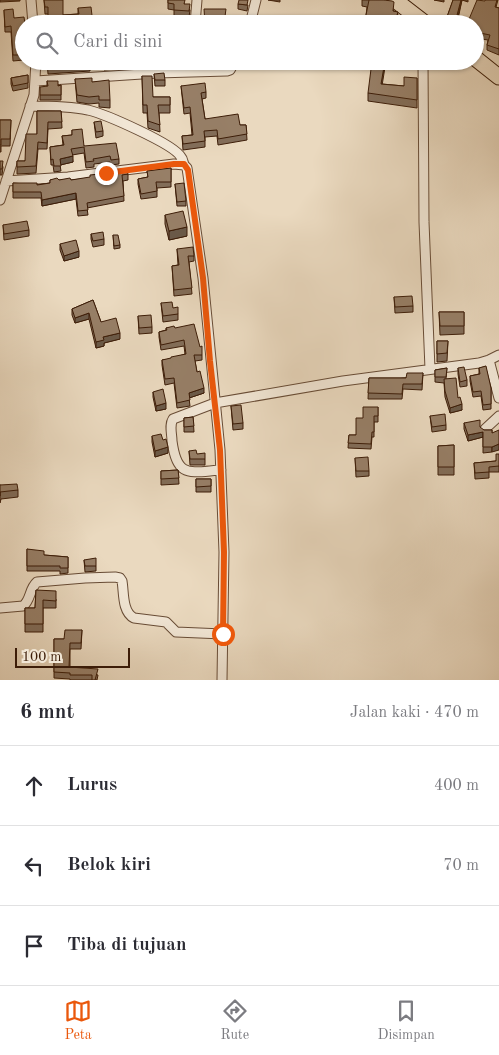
<!DOCTYPE html>
<html lang="id">
<meta charset="utf-8">
<style>
body{margin:0;font-family:"Old Standard TT",serif;background:#f7f7f7;color:#2b2b33}
.scale{position:absolute;left:15px;bottom:12px;width:115px;box-sizing:border-box;padding-left:5px;border:2px solid #3d1d08;border-top:0;font-size:14px;line-height:18px;white-space:nowrap;color:#3d1d08;-webkit-text-stroke:4px #f1e6d5;paint-order:stroke}
.stop{position:absolute;width:15px;height:15px;margin:-11px;border:4px solid #ea580c;border-radius:50%;background:#fff}
.stop.end{background:#ea580c;border-color:#fff;box-shadow:0 1px 5px #0008}
.list{margin:0;padding:0;list-style:none}
h2{display:flex;justify-content:space-between;align-items:center;height:65px;margin:0;padding:0 20px;font-size:21px}
h2 small{font-size:16px;font-weight:400;color:#7c7c81}
.list li{display:grid;grid-template-columns:32px 1fr auto;gap:15px;align-items:center;box-sizing:border-box;height:80px;padding:0 20px;border-top:1px solid #e1e1e2}
.list b{display:block;font-size:19px;white-space:nowrap}
.list em{font-size:16px;font-style:normal;color:#7c7c81}
.icon{flex:none;width:28px;height:28px;fill:none;stroke:currentColor;stroke-width:2;stroke-linecap:round;stroke-linejoin:round}
.map{position:relative;flex:none;width:499px;height:680px;overflow:hidden}
.search{position:absolute;background:#fff;box-shadow:0 1px 4px #0004;left:15px;right:15px;top:15px;height:55px;display:flex;align-items:center;gap:12px;box-sizing:border-box;padding:0 18px;border-radius:28px;color:#7c7c81;font-size:19px}
.sheet{height:305px;background:#fff}
nav{display:flex;justify-content:space-around;align-items:center;box-sizing:border-box;height:70px;border-top:1px solid #e1e1e2;background:#fff;font-size:14px;color:#7c7c81}
nav a{display:grid;justify-items:center;gap:2px}
nav .on{color:#ea580c}
.map>svg:first-child{display:block}
.lines{fill:none;stroke-linecap:round;stroke-linejoin:round}
.minor-casing{stroke:#684c36;stroke-width:11}
.trunk-casing{stroke:#3d1d08;stroke-width:17}
.minor{stroke:#f1e6d5;stroke-width:9}
.trunk{stroke:#ead9bf;stroke-width:15}
.wall{fill:#826d59;stroke:#3d1d08}
.shaded-wall{fill:#6a5948;stroke:#3d1d08}
.building{fill:#977f67;stroke:#3d1d08}
.route{stroke:#ea580c;stroke-width:6}
</style>
<div class="map">
<svg width="499" height="680" viewBox="0 0 499 680">
<rect width="100%" height="100%" fill="#ead9bf"/>
<filter id="stains"><feTurbulence type="fractalNoise" baseFrequency=".004" numOctaves="4"/><feColorMatrix values="0 0 0 0 .2 0 0 0 0 .09 0 0 0 0 .02 0 0 0 .5 -.17"/></filter>
<radialGradient id="worn" r=".72"><stop offset=".6" stop-color="#630" stop-opacity="0"/><stop offset="1" stop-color="#630" stop-opacity=".3"/></radialGradient>
<g class="lines">
<defs>
<path id="minor" d="M31,0L33,24
M195,24L197,0
M250,24L256,0
M423,61L424,222L430,369
M192,72V61
M36,81L157,73L227,71L230,70L235,61
M30,106C49,106 69,106 88,110C105,114 174,144 181,157C183,159 183,162 184,165
M6,181L68,177L174,164L184,165L187,168L203,278L220,450L224,552L222,680
M0,200L34,95L36,61
M489,360L499,398
M485,429L499,416
M221,470C190,472 177,479 172,441C172,434 169,425 173,419L215,403L343,381L479,363L489,360L499,355
M0,608L23,606C31,600 29,589 37,582L85,578L115,577L120,578L122,581C124,592 122,612 134,618L166,622L176,632L223,634"/>
<path id="trunk" d="M395,0L426,24
M475,58L499,77"/>
</defs>
<use href="#minor" class="minor-casing"/>
<use href="#trunk" class="trunk-casing"/>
<use href="#minor" class="minor"/>
<use href="#trunk" class="trunk"/>
</g>
<path class="wall" d="M0,0H20V1L0,2Z
M44,0L63,15L78,14V8L93,24L48,14H45Z
M168,0L185,4L190,10L189,17L174,16V10L168,9Z
M268,0H280V2Z
M362,0H384L398,15L416,24H365L367,7L362,6Z
M434,0H444V2Z
M453,0H468V2L462,0L457,24L447,23V17Z
M498,0L496,7L499,8V55L487,50V45L488,40L475,38V24L485,1Z
M238,4L248,5L247,11L238,9Z
M4,10L14,18L24,24V60L13,61L11,32H5Z
M47,61L83,62L90,61V71L48,74Z
M103,61H131V68L104,70Z
M144,61H162L159,67Z
M203,61H218V64H203Z
M429,61H445V63H440V68L429,66Z
M154,74L165,80V86H155Z
M28,75V88L13,91L11,84V78Z
M142,76L153,97H170V113H159L160,132L148,128L147,113H143Z
M417,78V108L368,101V93L382,84L404,86Z
M75,79L92,82L110,100V108L99,107V103L89,104L77,102Z
M47,81L58,86L61,85V100H40V95L47,86Z
M181,86L206,92V98L202,99L205,119L240,125H246L247,140L218,145L217,136L205,137V147L183,150L182,136L192,135L190,113L184,114Z
M37,111H61L62,128L48,129L47,149H38L36,173L17,174V161H25L37,134Z
M0,120H11L10,146H1V152H0Z
M94,122L103,131V136L96,138Z
M72,130L84,146L119,159V164L111,165L110,162L94,164V167L86,168L84,153L72,155L73,162L60,165L61,171L54,172L53,165H51L50,147L63,145L62,136L72,135Z
M0,161L3,167L2,175H0Z
M171,168V187L157,188V197L141,199L138,184V179L148,177L147,171Z
M128,174V180L123,181L124,201L87,208L88,215L78,216L76,199L42,206L41,198H13V183L37,185L50,183V180H71Z
M175,184L186,201V206H177Z
M165,215L187,236L169,240L165,224Z
M3,225L29,230V236L4,240Z
M91,234L104,239V245L93,247L91,239Z
M113,235L120,245V248L114,249Z
M60,244L79,257L64,261L60,250Z
M177,249L194,256V261L189,262L192,294L174,296L172,266L178,265Z
M394,297L413,306V312L395,313Z
M93,300L101,322L120,339L104,343V346L96,348L89,319L75,323L72,315V309Z
M161,303L173,308L178,314V320L163,322Z
M439,312H464V334L440,335Z
M138,316L152,327V333L139,334Z
M166,328H175L202,355V360L195,361L197,372L204,393L189,398L190,406L177,408L174,383L165,385L162,365V360L171,359L185,354L184,346L161,350L159,337V332L166,330Z
M437,341H448L447,361L437,362Z
M447,368L446,379L458,398L462,410L450,413L445,397L444,383L435,382V370Z
M458,368L467,380V386L460,387L458,374Z
M479,368L491,388V409L483,410L481,396L473,397L470,381V376L479,374Z
M423,373L422,390L403,389L402,399H368L369,378H406Z
M153,392L166,409L156,411L153,397Z
M231,406L243,423V429L233,430Z
M378,407V422H374V437H372L371,449L348,448L349,435H356Z
M430,416L446,425V430L432,432Z
M193,417L194,432H184V418Z
M464,423L484,430H492V452L483,453V437L468,441L464,429Z
M152,436L168,453L155,457L152,442Z
M454,445V475H438V446Z
M189,451L205,459V465H190Z
M499,454V472H489V478L475,479L474,463L496,461Z
M355,458L369,471V476L356,477Z
M178,470L179,484L161,485V471Z
M196,479H211V492H196Z
M0,485L18,490V497L1,499L0,503Z
M27,549L44,555L68,557V573L60,574V571H27Z
M84,560L96,566V571L85,572Z
M36,590L56,599V608H43V632H25V608H35Z
M82,630L81,649H70V667L98,675L97,680H70V679L54,678V639H64Z"/>
<path class="shaded-wall" d="M461,0H462L456,24V19Z
M385,61H386L381,92V84Z
M73,156V162L60,165V159Z
M76,193V199L42,206V200Z
M187,227V236L169,240V231Z
M79,251V257L64,261V256Z
M89,313V319L75,323V318Z
M120,333V339L104,343V346L96,348V342L103,337Z
M204,388V393L189,398V393Z
M166,403V409L156,411V406Z
M462,404V410L450,413V408Z
M483,432V437L468,441V435Z
M499,444V450L492,452V447Z
M168,447V453L155,457V451Z"/>
<path class="building" d="M44,0H63V15L79,14L78,8L91,7L93,24H48V7H45Z
M168,0H185L184,4H190L189,11L174,10V4L168,3Z
M239,0H248L247,5L238,4Z
M369,0H384L392,1L394,2L393,11L398,12L397,15L416,20L415,24H378V22L365,20Z
M453,0H461L456,19L447,17Z
M477,0L485,1V0H497L495,7L499,8V49L487,45L490,35L475,32V24H467Z
M13,9L14,18L24,17L25,24H24V55H13L11,26L5,27L4,10Z
M204,9H226L224,24H205Z
M47,61H82L83,62L90,61V66L48,68Z
M104,61H123L104,63Z
M372,61H385L381,84L404,86V77L417,78V100L368,93Z
M164,73L165,80H155L154,74Z
M28,75V83L13,86L11,78Z
M142,76H152L153,97H170V105H158L160,125L148,121L147,105H143Z
M92,78V82L109,80L110,100H99V96L89,97L77,95L75,79Z
M47,81H58V86L61,85V95H40V87L48,86Z
M205,83L206,92L201,93L205,119L238,114L240,125H246L247,134L218,139L217,130L204,131L205,141L183,144L182,136L193,135L190,107L184,108L181,86Z
M37,111H61L62,122H48L47,143L38,142L36,166L17,167V161H25L26,134H37Z
M0,120H11L10,139H1V145H0Z
M101,121L103,131L96,132L94,122Z
M82,129L84,146L116,143L119,159L111,160L110,156L93,159L94,161L86,162L84,147L71,149L73,156L60,159L61,166H54L53,159L51,160L50,147L64,145L62,136L72,135V130Z
M0,161H3L2,169H0Z
M171,168V182H156L157,191L141,194L138,179L148,177L147,171Z
M127,171L128,174L122,175L124,196L87,203L88,210L78,211L76,193L42,200L41,192H13V183H37V185L50,183V180L57,178L59,180L70,178L71,180L90,177V175Z
M184,183L186,201L177,202L175,184Z
M183,211L187,227L169,231L165,215Z
M27,221L29,230L4,234L3,225Z
M103,232L104,239L93,241L91,234Z
M113,235H118L120,245L114,246Z
M76,240L79,251L64,256L60,244Z
M193,247L194,256H188L192,288L174,290L172,266L179,265L177,249Z
M412,296L413,306L395,307L394,297Z
M93,300L101,322L116,318L120,333L103,337L104,340L96,342L89,313L75,318L72,309Z
M172,302L173,308L178,307V314L163,316L161,303Z
M439,312H464V326H440Z
M151,315L152,327L139,328L138,316Z
M194,324L200,347L202,346V355H194L197,372L200,371L204,388L189,393L190,400L177,403L174,378L165,379L162,360L171,358V357L186,354L184,340L161,345L159,332L167,330L166,328L174,326L175,328Z
M437,341H448L447,353L437,354Z
M486,366L491,388V404L483,405L481,391L473,392L470,376L480,374L479,368Z
M464,367L467,380L460,382L458,368Z
M447,368L446,377H435V370Z
M407,373H423L422,384H403L402,394L368,393L369,378H406Z
M456,378L458,398L460,397L462,404L450,408L445,391L444,379Z
M163,389L166,403L156,406L153,392Z
M241,405L243,423L233,424L231,406Z
M363,407H378V416H374V432H372L371,444L348,443L349,435H356V418H363Z
M445,414L446,425L432,427L430,416Z
M193,417L194,426L184,427V418Z
M480,420V427L484,430H492V433L499,430V444L492,447H483V432L468,435L464,423Z
M161,434L163,440L166,439L168,447L155,451L152,436Z
M454,445V467H438V446Z
M196,450L197,454L205,453V459H190L189,451Z
M496,454H499V466L489,467V472L475,473L474,463L496,461Z
M368,457L369,471H356L355,458Z
M178,470L179,478L161,479V471Z
M196,479H211V486L196,487Z
M17,484L18,490L0,492V496V485Z
M27,549L44,551V555L68,557V568H60V566H27Z
M96,558V566H85L84,560Z
M36,590L56,591V601L43,600V624H25V608H35Z
M65,630H82L81,643H70L69,667L98,669L95,680H92V675H70V673L54,672V639H64Z"/>
<g class="lines">
<path class="route" d="M106,173L174,164H184L188,170L203,278L210,361L220,450L224,552L223,634"/>
</g>
<rect width="100%" height="100%" filter="url(#stains)"/>
<rect width="100%" height="100%" fill="url(#worn)"/>
</svg>
<div class="scale">100 m</div>
<div class="stop" style="left:223px;top:634px"></div>
<div class="stop end" style="left:106px;top:173px"></div>
<div class="search"><svg class="icon" aria-label="search" viewBox="0 0 24 24"><circle cx="10" cy="10" r="6"/><path d="M15 15l6 6"/></svg>Cari di sini</div>
</div>
<section class="sheet">
<h2>6 mnt<small>Jalan kaki · 470 m</small></h2>
<ul class="list">
<li><svg class="icon" aria-label="ahead" viewBox="0 0 24 24"><path d="M12 20V5M6 11l6-6 6 6"/></svg><div><b>Lurus</b></div><em>400 m</em></li>
<li><svg class="icon" aria-label="left" viewBox="0 0 24 24"><path d="M17 20v-9H6M10 6l-5 5 5 5"/></svg><div><b>Belok kiri</b></div><em>70 m</em></li>
<li><svg class="icon" aria-label="arrive" viewBox="0 0 24 24"><path d="M6 21V4h12l-3 4 3 4H6"/></svg><div><b>Tiba di tujuan</b></div></li>
</ul>
</section>
<nav>
<a class="on"><svg class="icon" aria-label="map" viewBox="0 0 24 24"><path d="M3 6l6-2 6 2 6-2v14l-6 2-6-2-6 2zM9 4v14M15 6v14"/></svg>Peta</a>
<a><svg class="icon" aria-label="directions" viewBox="0 0 24 24"><path d="M12 3l9 9-9 9-9-9zM9 14v-3h6M13 9l2 2-2 2"/></svg>Rute</a>
<a><svg class="icon" aria-label="saved" viewBox="0 0 24 24"><path d="M7 4h10v16l-5-4-5 4z"/></svg>Disimpan</a>
</nav>
